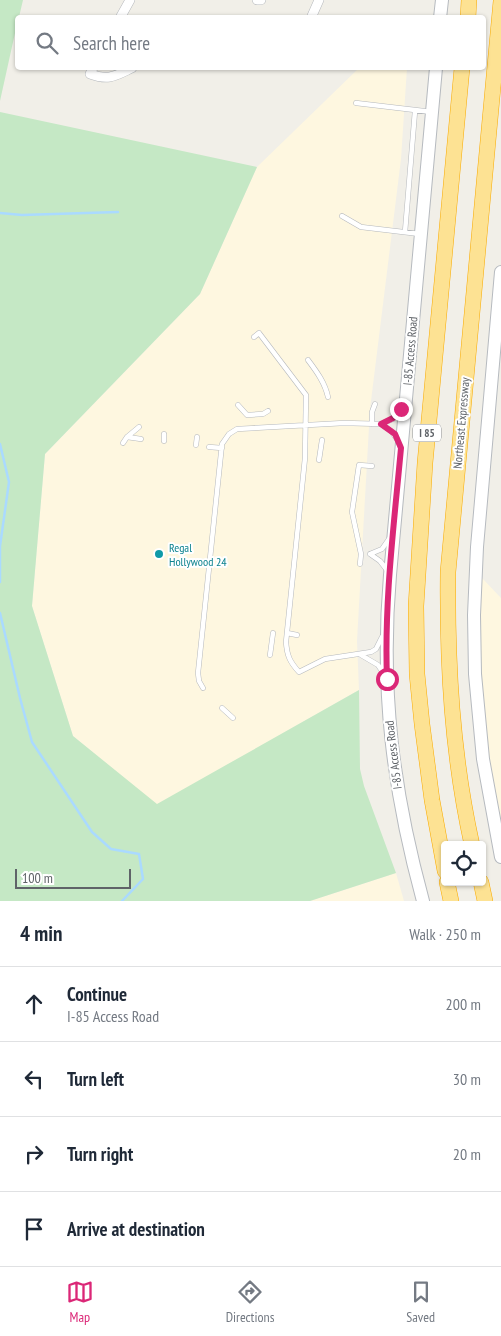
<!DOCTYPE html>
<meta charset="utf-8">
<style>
body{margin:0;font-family:"PT Sans Narrow",sans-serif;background:#f2f2f3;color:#1f2937}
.controls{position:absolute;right:15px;bottom:15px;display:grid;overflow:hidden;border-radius:5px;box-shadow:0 1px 4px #0004}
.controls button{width:45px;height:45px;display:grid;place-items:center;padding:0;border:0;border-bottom:1px solid #e0e1e3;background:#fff;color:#1f2937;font:25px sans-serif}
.scale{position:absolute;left:15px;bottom:12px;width:116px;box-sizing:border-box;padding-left:5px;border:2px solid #5f6368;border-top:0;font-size:14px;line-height:18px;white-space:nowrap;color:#5f6368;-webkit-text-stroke:4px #fff;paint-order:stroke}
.stop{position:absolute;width:15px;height:15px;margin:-11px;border:4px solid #db2777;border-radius:50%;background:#fff}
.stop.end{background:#db2777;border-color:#fff;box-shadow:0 1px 5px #0008}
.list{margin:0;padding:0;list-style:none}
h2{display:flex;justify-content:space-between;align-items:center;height:65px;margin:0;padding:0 20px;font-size:21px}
h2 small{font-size:16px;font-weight:400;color:#747a83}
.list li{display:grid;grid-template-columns:32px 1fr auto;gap:15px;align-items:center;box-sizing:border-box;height:75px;padding:0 20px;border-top:1px solid #e0e1e3}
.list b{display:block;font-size:19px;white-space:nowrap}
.list p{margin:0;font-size:16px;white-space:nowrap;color:#747a83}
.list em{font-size:16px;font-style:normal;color:#747a83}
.icon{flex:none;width:28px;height:28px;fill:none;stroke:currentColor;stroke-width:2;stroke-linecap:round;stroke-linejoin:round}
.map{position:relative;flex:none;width:501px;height:901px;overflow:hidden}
.search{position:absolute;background:#fff;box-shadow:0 1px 4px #0004;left:15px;right:15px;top:15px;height:55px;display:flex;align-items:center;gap:12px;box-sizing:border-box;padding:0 18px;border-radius:5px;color:#747a83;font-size:19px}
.sheet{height:365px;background:#fff}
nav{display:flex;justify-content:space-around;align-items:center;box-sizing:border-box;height:70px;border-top:1px solid #e0e1e3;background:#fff;font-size:14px;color:#747a83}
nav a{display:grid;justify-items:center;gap:2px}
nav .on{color:#db2777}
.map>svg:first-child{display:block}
.commercial{fill:#fef7e0}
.green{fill:#c5e8c5}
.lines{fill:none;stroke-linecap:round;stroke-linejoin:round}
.stream{stroke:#aadaff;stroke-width:2.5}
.service-casing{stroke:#b5b8bc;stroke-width:5.5}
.minor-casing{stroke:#b5b8bc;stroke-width:10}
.secondary-casing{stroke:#b6babf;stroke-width:14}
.motorway-casing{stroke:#f9ab00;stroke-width:16}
.service{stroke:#fff;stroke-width:4.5}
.minor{stroke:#fff;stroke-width:9}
.secondary{stroke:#fff;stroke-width:12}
.motorway{stroke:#fde293;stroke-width:15}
.route{stroke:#db2777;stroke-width:6}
.culture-dot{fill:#0f9aa8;stroke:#fff;stroke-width:2}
.labels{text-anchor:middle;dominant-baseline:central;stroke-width:4;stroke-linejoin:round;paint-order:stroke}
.shield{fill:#fff;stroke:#8f9295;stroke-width:1}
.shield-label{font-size:11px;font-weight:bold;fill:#5f6368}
.street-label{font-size:12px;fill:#5f6368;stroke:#fff}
.culture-label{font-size:12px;fill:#0d838f;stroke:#fff;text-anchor:start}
</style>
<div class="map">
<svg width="501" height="901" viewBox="0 0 501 901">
<rect width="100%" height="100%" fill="#f1efe8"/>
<path class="commercial" d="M359,68H407L401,159L370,409L357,641L359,690L157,805L73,736L32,606L45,454L200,294L257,167Z
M482,578L501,598V821L476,716Z
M396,873L404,901H310Z"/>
<path class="green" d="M0,0H23L19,17L18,18L17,24L0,101Z
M0,112L257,167L200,294L45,454L32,606L73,736L157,804L359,690L360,769L364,786L396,873L310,901H0Z"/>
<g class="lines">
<path class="stream" d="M0,213L22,215L118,212
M0,444L9,482L0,546V582
M0,613L20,698L32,742L92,832L111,849L139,854L143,879L122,901"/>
<defs>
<path id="service" d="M356,103L432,112
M342,216L361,227L420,234
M405,232L415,111
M254,337L259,333L306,395L305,458L286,642C287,656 290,662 299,672L325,659L371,652L376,649L382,637
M308,360C317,372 325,383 328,397
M238,405L247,415L263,414L268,411
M372,424V412L375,404
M381,424L391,431L399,442
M127,437L141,439
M164,441V434
M123,443L127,437L139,427
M196,445L197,437
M209,447L222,448
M319,460L322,440
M370,554L382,549L389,539
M370,554L380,561L387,570
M360,564L361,554L352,512L359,465L372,466
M287,633L297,635
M270,655L273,633
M361,655L378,665L384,674
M203,688L199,681L198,673L222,444L229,434L237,429L344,423L381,424L393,419L401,409
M222,708L233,718"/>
<path id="minor" d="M257,0H261
M120,18L130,0
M311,18L319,0
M93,68L90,74C109,81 115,76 132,68"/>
<path id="secondary" d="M440,18L442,0
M501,272L477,547L474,615L475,674L483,759L501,857
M423,901C393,791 380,690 390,575L436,68"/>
<path id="motorway" d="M468,18L469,0
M472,845C452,754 447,665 448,572L501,1
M445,871L432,800L422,724L417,674L416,606L425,463L462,68
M447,882L451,901
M481,882L485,901"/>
</defs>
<use href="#service" class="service-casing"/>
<use href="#minor" class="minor-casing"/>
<use href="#secondary" class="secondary-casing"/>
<use href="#motorway" class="motorway-casing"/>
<use href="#service" class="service"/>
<use href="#minor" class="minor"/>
<use href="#secondary" class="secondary"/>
<use href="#motorway" class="motorway"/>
</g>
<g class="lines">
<path class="route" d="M387,679C384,602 394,525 401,448L395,434L381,424L393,418L401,409"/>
</g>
<circle class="culture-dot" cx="159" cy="554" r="5"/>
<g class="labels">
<rect class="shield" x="413" y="424.5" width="28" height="17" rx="4"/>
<g class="shield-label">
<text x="427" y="433">I 85</text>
</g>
<g class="street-label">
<text transform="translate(410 351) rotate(-85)">I-85 Access Road</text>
<text transform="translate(461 423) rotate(-85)">Northeast Expressway</text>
<text transform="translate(393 755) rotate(-97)">I-85 Access Road</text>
</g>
<g class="culture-label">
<text x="169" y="547">Regal<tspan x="169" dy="14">Hollywood 24</tspan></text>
</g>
</g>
</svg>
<div class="controls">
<button><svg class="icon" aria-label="locate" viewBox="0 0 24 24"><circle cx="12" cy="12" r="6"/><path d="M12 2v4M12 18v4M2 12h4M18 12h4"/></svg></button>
</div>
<div class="scale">100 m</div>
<div class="stop" style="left:387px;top:679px"></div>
<div class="stop end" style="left:401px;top:409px"></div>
<div class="search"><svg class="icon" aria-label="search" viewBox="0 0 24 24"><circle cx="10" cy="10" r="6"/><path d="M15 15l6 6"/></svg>Search here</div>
</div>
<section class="sheet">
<h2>4 min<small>Walk · 250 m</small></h2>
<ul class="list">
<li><svg class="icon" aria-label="ahead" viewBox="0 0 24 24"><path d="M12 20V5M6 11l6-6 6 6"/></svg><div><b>Continue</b><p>I-85 Access Road</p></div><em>200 m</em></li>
<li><svg class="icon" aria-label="left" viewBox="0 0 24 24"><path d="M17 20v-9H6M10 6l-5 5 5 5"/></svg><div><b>Turn left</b></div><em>30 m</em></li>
<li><svg class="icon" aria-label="right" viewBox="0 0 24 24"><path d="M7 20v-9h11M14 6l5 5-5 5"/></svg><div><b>Turn right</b></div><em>20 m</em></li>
<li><svg class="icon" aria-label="arrive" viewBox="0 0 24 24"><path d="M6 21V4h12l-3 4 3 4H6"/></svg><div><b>Arrive at destination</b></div></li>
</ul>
</section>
<nav>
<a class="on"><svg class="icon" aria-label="map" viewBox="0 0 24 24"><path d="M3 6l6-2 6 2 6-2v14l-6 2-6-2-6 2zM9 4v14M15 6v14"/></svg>Map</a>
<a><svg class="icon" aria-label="directions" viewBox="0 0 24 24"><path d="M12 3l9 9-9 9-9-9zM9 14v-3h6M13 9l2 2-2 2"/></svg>Directions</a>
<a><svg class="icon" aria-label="saved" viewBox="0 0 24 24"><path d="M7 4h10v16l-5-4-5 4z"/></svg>Saved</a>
</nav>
